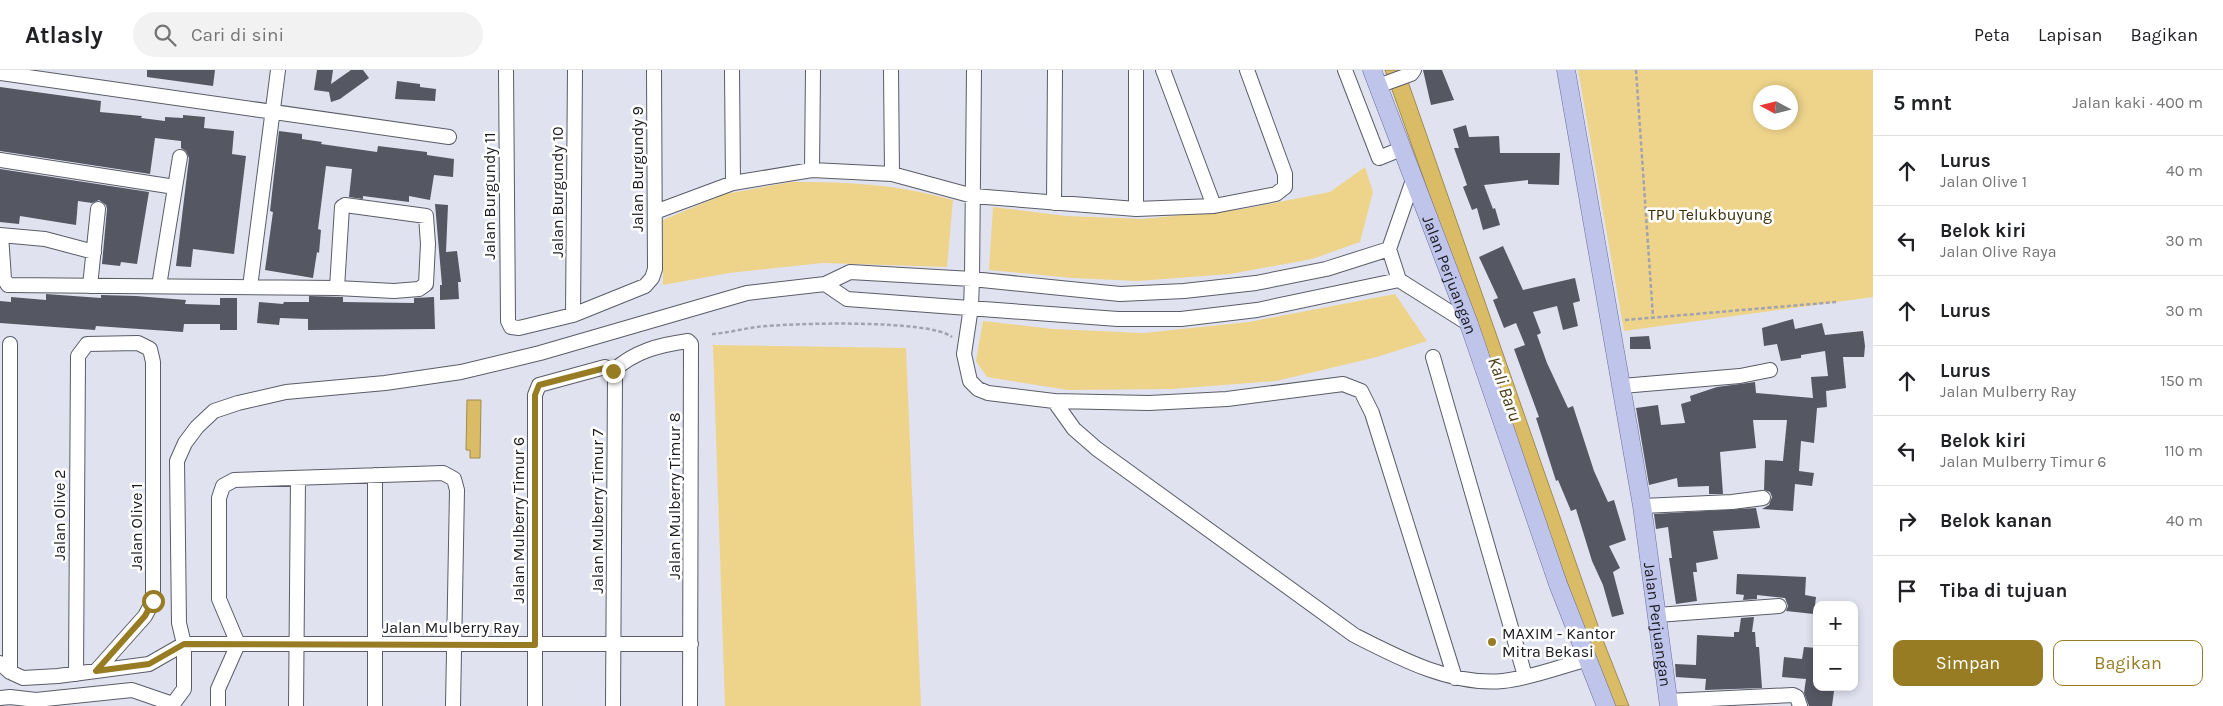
<!DOCTYPE html>
<html lang="id">
<meta charset="utf-8">
<style>
body{margin:0;font-family:Karla,sans-serif;background:#f2f2f2;color:#202124}
.controls{position:absolute;right:15px;bottom:15px;display:grid;overflow:hidden;border-radius:10px;box-shadow:0 2px 8px #0003}
.controls button{width:45px;height:45px;display:grid;place-items:center;padding:0;border:0;border-bottom:1px solid #e0e0e0;background:#fff;color:#202124;font:25px sans-serif}
.compass{position:absolute;left:1753px;top:15px;width:45px;height:45px;border-radius:50%;background:#fff;box-shadow:0 2px 8px #0003;rotate:277deg}
.stop{position:absolute;width:15px;height:15px;margin:-11px;border:4px solid #987c24;border-radius:50%;background:#fff}
.stop.end{background:#987c24;border-color:#fff;box-shadow:0 1px 5px #0008}
.list{margin:0;padding:0;list-style:none}
h2{display:flex;justify-content:space-between;align-items:center;height:65px;margin:0;padding:0 20px;font-size:21px}
h2 small{font-size:16px;font-weight:400;color:#757577}
.list li{display:grid;grid-template-columns:32px 1fr auto;gap:15px;align-items:center;box-sizing:border-box;height:70px;padding:0 20px;border-top:1px solid #e0e0e0}
.list b{display:block;font-size:19px;white-space:nowrap}
.list p{margin:0;font-size:16px;white-space:nowrap;color:#757577}
.list em{font-size:16px;font-style:normal;color:#757577}
.actions{display:flex;gap:10px;padding:15px 20px}
.actions a{flex:1;padding:11px 0;border:1px solid #987c24;border-radius:10px;text-align:center;font-size:18px;color:#987c24}
.actions .main{background:#987c24;color:#fff}
.icon{flex:none;width:28px;height:28px;fill:none;stroke:currentColor;stroke-width:2;stroke-linecap:round;stroke-linejoin:round}
.map{position:relative;flex:none;width:1873px;height:636px;overflow:hidden}
header{display:flex;align-items:center;gap:30px;box-sizing:border-box;height:70px;padding:0 25px;background:#fff;border-bottom:1px solid #e0e0e0}
header strong{font-size:24px}
nav{display:flex;gap:28px;margin-inline-start:auto;font-size:18px}
.search{width:350px;height:45px;background:#f2f2f2;display:flex;align-items:center;gap:12px;box-sizing:border-box;padding:0 18px;border-radius:28px;color:#757577;font-size:19px}
main{display:flex}
aside{flex:1;background:#fff}
.map>svg:first-child{display:block}
.green{fill:#eed48b;fill-rule:evenodd}
.water{fill:#dabc66;stroke:#a08b50}
.building{fill:#555762}
.lines{fill:none;stroke-linecap:round;stroke-linejoin:round}
.minor-casing{stroke:#5a5c67;stroke-width:16}
.major-casing{stroke:#6a6e9a;stroke-width:19}
.path{stroke:#a1a3ae;stroke-width:2.5;stroke-dasharray:4 2.5;stroke-linecap:butt}
.minor{stroke:#fff;stroke-width:14}
.major{stroke:#bfc4eb;stroke-width:18}
.route{stroke:#987c24;stroke-width:6}
.poi-dot{fill:#987c24;stroke:#fff;stroke-width:2}
.labels{text-anchor:middle;dominant-baseline:central;stroke-width:5;stroke-linejoin:round;paint-order:stroke}
.street-label{font-size:16px;fill:#19191e;stroke:#fff}
.park-label{font-size:16px;fill:#3a2e07;stroke:#fff}
.poi-label{font-size:16px;fill:#19191e;stroke:#fff;text-anchor:start}
.water-label{font-size:18px;font-style:italic;fill:#4e411c;stroke:#fff}
</style>
<header>
<strong>Atlasly</strong>
<div class="search"><svg class="icon" aria-label="search" viewBox="0 0 24 24"><circle cx="10" cy="10" r="6"/><path d="M15 15l6 6"/></svg>Cari di sini</div>
<nav><a>Peta</a><a>Lapisan</a><a>Bagikan</a></nav>
</header>
<main>
<div class="map">
<svg width="1873" height="636" viewBox="0 0 1873 636">
<rect width="100%" height="100%" fill="#e0e2f0"/>
<path class="green" d="M1578,0H1873V227L1624,261ZM1790,22V52H1760V22Z
M1365,97L1373,122L1360,172L1312,189L1230,204L1138,211L1072,208L989,200L993,137L1066,146L1143,149L1243,139L1330,122Z
M791,112C850,112 896,114 953,130L947,197L822,193L729,203L663,215V150L725,124Z
M1395,224L1427,271L1377,287L1276,311L1172,319L1068,320L987,307L976,291L983,251L1053,259L1144,263L1249,252Z
M713,275L906,278L921,636H725Z"/>
<path class="water" d="M1385,0H1404L1603,570L1629,636H1611Z
M467,330H481L480,388H470V380H466Z"/>
<path class="building" d="M147,0H215L213,16L147,7Z
M317,0H333L331,14L351,0H363L369,8L340,29L331,32L329,22L314,20Z
M1423,0H1442L1454,30L1431,35Z
M397,11L420,14V17L436,19L435,31L395,29Z
M0,17L101,31L100,42L142,46L141,48L165,51V47L183,48V45L205,47L204,58L234,61L232,84L246,86L234,184L193,179L191,197L176,196L189,88L186,81L181,78V71L155,68L150,104L0,81Z
M1466,55L1469,67L1499,66L1500,83H1560L1559,115L1528,114V110L1484,115L1493,139L1495,138L1500,155L1483,160L1477,138L1472,140L1463,117L1467,115L1454,78H1459L1453,59Z
M279,61L302,64V69L322,72L321,74L377,82L378,76L427,82V85L454,89L453,107L434,105L430,130L409,126V132L363,126V129L349,127L352,99L326,96L318,159L321,160L319,183L317,182L313,208L265,200L273,142L270,141Z
M0,99L149,122L137,194L121,192L120,196L102,194L107,139L106,135L99,130L92,133L78,131L76,155L20,146L19,154L0,152Z
M435,134L448,135L446,182L457,181L461,212H458L459,229L440,230V215H442Z
M1503,176L1523,220L1575,208L1580,231L1573,233L1578,256L1563,260L1557,236L1533,242L1541,263L1537,265L1547,293L1568,338L1573,336L1594,401L1608,432L1614,430L1626,470L1609,476L1620,498L1613,502L1624,544L1612,547L1603,515L1592,491L1576,439L1571,441L1558,410L1556,411L1536,348L1539,347L1514,279L1525,275L1516,253L1504,258L1493,230L1498,228L1479,187Z
M46,224L101,228V225L136,226L186,230L185,234L220,235V228H237V260H220V254H184L183,262L96,256L95,260L0,253V231L11,232V227L46,230Z
M309,226L343,227V232L414,233V228L434,227L435,259L308,260V249L280,248L279,255L257,253L259,232L283,234L284,232H309Z
M1793,249L1795,259L1822,253L1825,265L1863,261L1865,276L1864,287H1843L1846,318L1826,321L1827,337L1817,338L1814,373L1801,371L1799,401L1814,403L1812,416L1795,414L1793,441L1762,439L1769,435L1772,427L1770,422L1764,420L1765,390L1783,391L1787,350H1753L1756,378L1720,382L1723,424H1709V416L1678,417L1677,408L1649,415L1636,338L1658,335L1661,355L1685,353L1681,334L1691,331L1690,326L1717,317L1755,312L1756,323L1813,328L1811,307L1828,306L1825,281L1801,285V288L1781,291L1777,274L1764,276L1762,258Z
M1649,266L1651,279H1630V267Z
M1756,438L1760,458L1713,461L1718,489L1696,493L1697,502H1693L1697,531L1676,534L1669,488H1672L1668,457L1656,459L1654,444Z
M1737,504L1806,507L1805,525L1816,527L1814,544L1786,541L1788,536L1785,528L1757,525V529L1743,530L1744,525L1736,524Z
M1754,547L1752,562H1755L1756,577H1759L1762,618L1705,620L1706,609L1676,607L1675,594L1696,595L1697,565L1734,567V562H1739L1741,548Z
M1804,577L1817,578V619L1834,621L1832,636H1809L1804,623L1806,609L1782,607L1784,587L1802,589Z"/>
<g class="lines">
<defs>
<path id="minor" d="M506,0L508,251L511,257L519,258L573,245L645,216L652,208L655,199L654,0
M732,0L733,113
M891,0L892,104
M974,0L972,209L971,237L964,284L970,311L978,319L988,323L1054,331L1149,333L1227,329L1343,314L1361,321L1372,343L1455,608
M1163,0L1214,136
M1345,0L1379,88L1401,79
M0,3L449,67
M1378,16L1411,4L1414,0
M0,90L175,117
M812,100L813,0
M1054,133L1055,0
M1136,139V0
M655,142L733,113L812,100L892,104L973,126L1136,139L1214,136L1276,124L1285,117V104L1247,0
M0,165L45,169L94,182
M1,165L4,209L8,215L337,218L394,221L419,219L426,214L428,174L426,146L345,135L342,137L337,218
M1389,179L1399,210
M825,214L847,229L1118,249H1181L1257,240L1399,210L1469,254
M90,216L98,139
M159,216L180,87
M250,217L278,0
M573,245L575,0
M10,274V602
M1433,287L1525,606
M613,301C635,281 659,275 688,271L691,274L690,636
M1622,316L1740,306L1770,300
M1054,331L1074,359L1097,379L1354,565C1399,588 1452,616 1503,611C1532,608 1561,596 1589,589
M1642,436L1732,432L1763,428
M1657,545L1779,536
M0,593L10,602L23,608L58,606L149,594L184,574L179,553L177,391L185,373L197,357L214,341L238,333L286,322L385,313L461,302L540,283L747,223L825,214L850,202L972,209L1120,224L1184,221L1256,213L1326,199L1389,179L1413,110
M76,604L78,286L87,274L138,273L150,279L153,292V531L145,546L96,601
M0,628L10,627L36,630L132,620L173,634L184,619V574H691
M1667,631L1793,625L1797,627L1800,636
M218,636V619L238,574L219,529V428L223,416L234,410L443,403L454,409L457,420L453,636
M296,636L298,408
M375,636V405
M535,636V325L539,315L605,297L613,301L615,308L613,636"/>
<g id="major">
<path id="s1" d="M1372,0L1469,254L1558,514L1606,636"/>
<path id="s2" d="M1566,0L1642,436L1669,636"/>
</g>
</defs>
<use href="#minor" class="minor-casing"/>
<use href="#major" class="major-casing"/>
<path class="path" d="M1636,0L1653,247
M1625,250L1836,232
M712,264C727,263 742,259 757,257C791,253 929,249 952,267"/>
<use href="#minor" class="minor"/>
<use href="#major" class="major"/>
</g>
<g class="lines">
<path class="route" d="M153,531L145,546L96,601L149,594L184,574L535,575V325L539,315L605,298L613,301"/>
</g>
<circle class="poi-dot" cx="1492" cy="572" r="5"/>
<g class="labels">
<g class="street-label">
<text transform="translate(637 99) rotate(-90)">Jalan Burgundy 9</text>
<text transform="translate(557 122) rotate(-90)">Jalan Burgundy 10</text>
<text transform="translate(489 126) rotate(-90)">Jalan Burgundy 11</text>
<text stroke="none"><textPath href="#s1" startOffset="219">Jalan Perjuangan</textPath></text>
<text transform="translate(674 426) rotate(-90)">Jalan Mulberry Timur 8</text>
<text transform="translate(597 441) rotate(-90)">Jalan Mulberry Timur 7</text>
<text transform="translate(59 445) rotate(-90)">Jalan Olive 2</text>
<text transform="translate(518 450) rotate(-90)">Jalan Mulberry Timur 6</text>
<text transform="translate(136 457) rotate(-90)">Jalan Olive 1</text>
<text stroke="none"><textPath href="#s2" startOffset="562">Jalan Perjuangan</textPath></text>
<text x="451" y="557">Jalan Mulberry Ray</text>
</g>
<g class="park-label">
<text x="1710" y="144">TPU Telukbuyung</text>
</g>
<g class="poi-label">
<text x="1502" y="563">MAXIM - Kantor<tspan x="1502" dy="18">Mitra Bekasi</tspan></text>
</g>
<g class="water-label">
<text transform="translate(1505 319) rotate(70)">Kali Baru</text>
</g>
</g>
</svg>
<div class="controls">
<button>+</button>
<button>−</button>
</div>
<svg class="compass" viewBox="-18 -18 36 36"><path d="M0-13l5 13h-10z" fill="#e53935"/><path d="M0 13l5-13h-10z" fill="#757577"/></svg>
<div class="stop" style="left:153px;top:531px"></div>
<div class="stop end" style="left:613px;top:301px"></div>
</div>
<aside>
<h2>5 mnt<small>Jalan kaki · 400 m</small></h2>
<ul class="list">
<li><svg class="icon" aria-label="ahead" viewBox="0 0 24 24"><path d="M12 20V5M6 11l6-6 6 6"/></svg><div><b>Lurus</b><p>Jalan Olive 1</p></div><em>40 m</em></li>
<li><svg class="icon" aria-label="left" viewBox="0 0 24 24"><path d="M17 20v-9H6M10 6l-5 5 5 5"/></svg><div><b>Belok kiri</b><p>Jalan Olive Raya</p></div><em>30 m</em></li>
<li><svg class="icon" aria-label="ahead" viewBox="0 0 24 24"><path d="M12 20V5M6 11l6-6 6 6"/></svg><div><b>Lurus</b></div><em>30 m</em></li>
<li><svg class="icon" aria-label="ahead" viewBox="0 0 24 24"><path d="M12 20V5M6 11l6-6 6 6"/></svg><div><b>Lurus</b><p>Jalan Mulberry Ray</p></div><em>150 m</em></li>
<li><svg class="icon" aria-label="left" viewBox="0 0 24 24"><path d="M17 20v-9H6M10 6l-5 5 5 5"/></svg><div><b>Belok kiri</b><p>Jalan Mulberry Timur 6</p></div><em>110 m</em></li>
<li><svg class="icon" aria-label="right" viewBox="0 0 24 24"><path d="M7 20v-9h11M14 6l5 5-5 5"/></svg><div><b>Belok kanan</b></div><em>40 m</em></li>
<li><svg class="icon" aria-label="arrive" viewBox="0 0 24 24"><path d="M6 21V4h12l-3 4 3 4H6"/></svg><div><b>Tiba di tujuan</b></div></li>
</ul>
<div class="actions"><a class="main">Simpan</a><a>Bagikan</a></div>
</aside>
</main>
